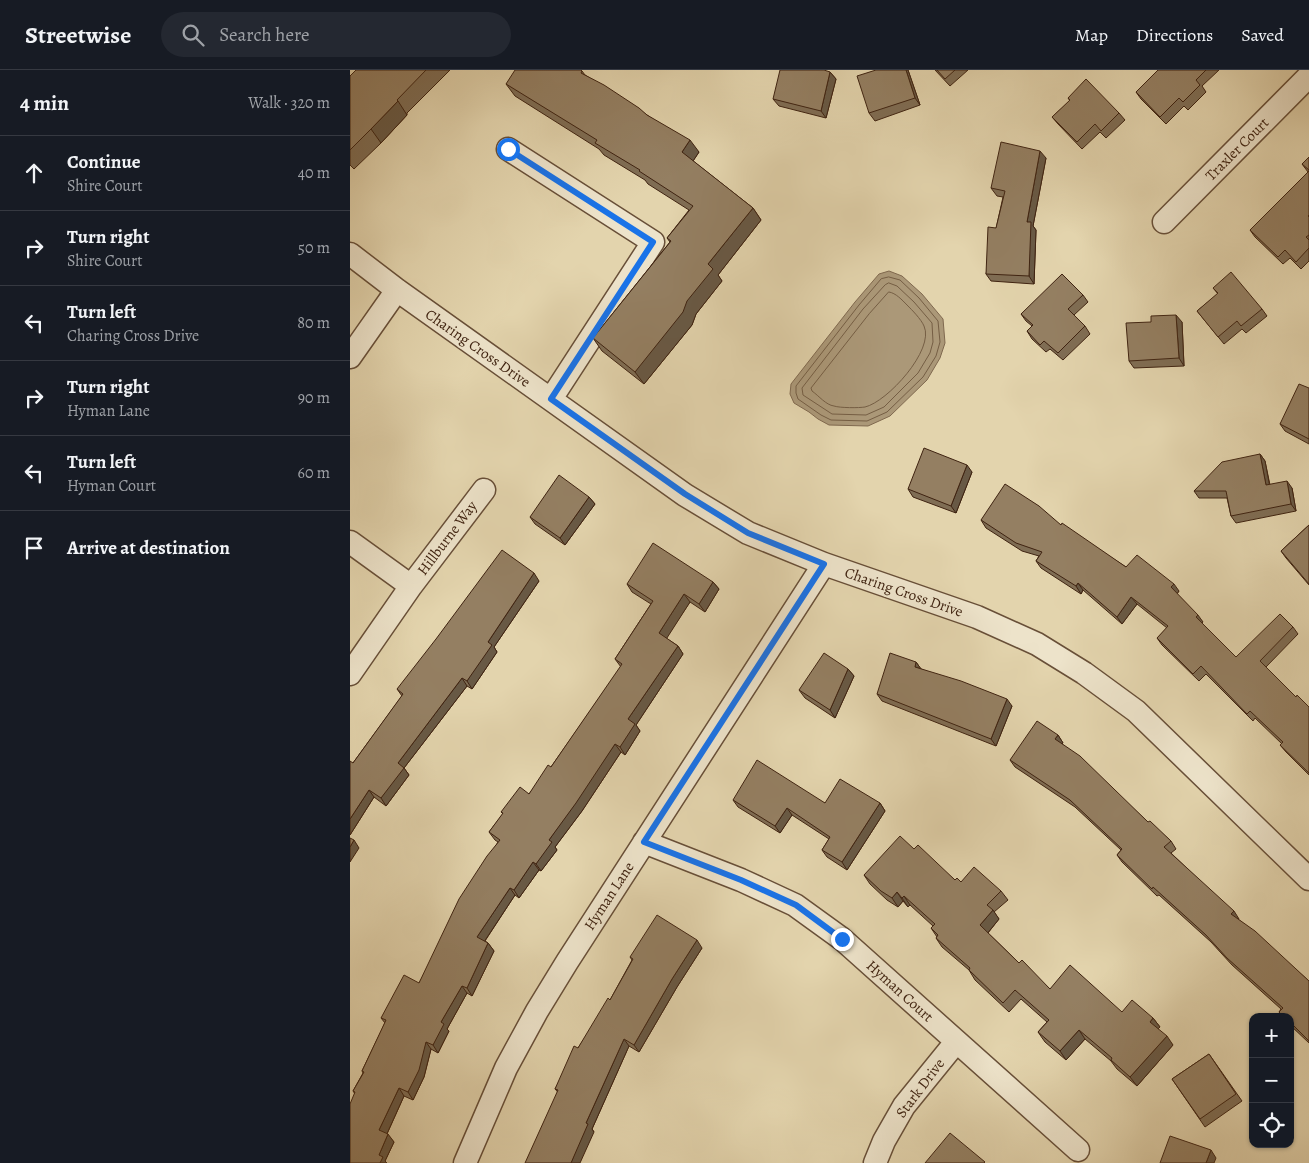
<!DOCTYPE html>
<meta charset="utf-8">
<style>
body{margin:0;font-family:Alegreya,serif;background:#242831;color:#f1f3f6}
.controls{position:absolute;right:15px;bottom:15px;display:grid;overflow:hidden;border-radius:10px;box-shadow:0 1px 4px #0004}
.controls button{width:45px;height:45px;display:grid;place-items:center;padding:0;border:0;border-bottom:1px solid #363941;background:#171b24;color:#f1f3f6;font:25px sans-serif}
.stop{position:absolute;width:15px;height:15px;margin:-11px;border:4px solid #1a73e8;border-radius:50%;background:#fff}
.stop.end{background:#1a73e8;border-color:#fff;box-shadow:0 1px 5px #0008}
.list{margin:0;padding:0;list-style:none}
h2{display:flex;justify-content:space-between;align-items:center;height:65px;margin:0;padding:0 20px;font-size:21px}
h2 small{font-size:16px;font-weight:400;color:#9ea1a6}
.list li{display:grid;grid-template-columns:32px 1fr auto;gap:15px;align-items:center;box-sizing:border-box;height:75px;padding:0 20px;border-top:1px solid #363941}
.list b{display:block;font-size:19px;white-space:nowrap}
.list p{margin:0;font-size:16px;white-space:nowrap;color:#9ea1a6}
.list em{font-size:16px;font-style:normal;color:#9ea1a6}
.icon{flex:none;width:28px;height:28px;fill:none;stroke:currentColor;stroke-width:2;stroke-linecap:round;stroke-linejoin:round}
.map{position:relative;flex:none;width:959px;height:1093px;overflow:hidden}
header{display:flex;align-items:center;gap:30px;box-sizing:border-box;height:70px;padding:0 25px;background:#171b24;border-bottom:1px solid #363941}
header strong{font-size:24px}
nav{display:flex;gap:28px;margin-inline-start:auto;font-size:18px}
.search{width:350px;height:45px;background:#242831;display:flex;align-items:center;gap:12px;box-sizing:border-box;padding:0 18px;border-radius:28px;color:#9ea1a6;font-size:19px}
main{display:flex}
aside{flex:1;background:#171b24}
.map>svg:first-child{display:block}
.water{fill:#ab9878;stroke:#80694f}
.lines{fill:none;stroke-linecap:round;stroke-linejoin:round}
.shore{stroke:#755e44;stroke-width:1}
.minor-casing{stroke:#684f38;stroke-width:25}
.minor{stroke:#ede3ca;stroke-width:22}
.wall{fill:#7f6d54;stroke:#3f2311}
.shaded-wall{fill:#685945;stroke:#3f2311}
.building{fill:#947f62;stroke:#3f2311}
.route{stroke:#1a73e8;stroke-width:6}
.labels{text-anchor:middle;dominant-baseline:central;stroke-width:4;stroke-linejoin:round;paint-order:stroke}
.street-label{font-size:15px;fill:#3f2311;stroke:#ede3ca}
</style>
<header>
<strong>Streetwise</strong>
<div class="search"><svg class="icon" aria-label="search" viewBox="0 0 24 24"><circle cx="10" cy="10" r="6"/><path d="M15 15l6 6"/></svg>Search here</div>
<nav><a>Map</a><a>Directions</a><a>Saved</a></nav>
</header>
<main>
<aside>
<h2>4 min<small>Walk · 320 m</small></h2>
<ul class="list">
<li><svg class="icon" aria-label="ahead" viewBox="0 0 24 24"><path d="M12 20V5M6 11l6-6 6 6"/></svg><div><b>Continue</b><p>Shire Court</p></div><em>40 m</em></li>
<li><svg class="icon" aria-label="right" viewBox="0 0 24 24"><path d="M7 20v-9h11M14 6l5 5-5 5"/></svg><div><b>Turn right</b><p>Shire Court</p></div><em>50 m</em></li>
<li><svg class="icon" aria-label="left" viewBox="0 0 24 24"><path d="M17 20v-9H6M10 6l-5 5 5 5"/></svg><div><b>Turn left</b><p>Charing Cross Drive</p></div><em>80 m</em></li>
<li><svg class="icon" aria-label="right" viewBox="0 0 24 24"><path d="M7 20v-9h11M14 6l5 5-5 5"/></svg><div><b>Turn right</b><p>Hyman Lane</p></div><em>90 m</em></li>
<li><svg class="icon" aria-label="left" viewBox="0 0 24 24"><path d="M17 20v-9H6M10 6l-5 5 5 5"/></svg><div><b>Turn left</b><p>Hyman Court</p></div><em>60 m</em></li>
<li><svg class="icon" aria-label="arrive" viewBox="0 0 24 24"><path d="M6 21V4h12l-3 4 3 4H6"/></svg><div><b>Arrive at destination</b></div></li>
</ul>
</aside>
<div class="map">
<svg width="959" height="1093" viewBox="0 0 959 1093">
<rect width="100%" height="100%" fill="#e3d4ad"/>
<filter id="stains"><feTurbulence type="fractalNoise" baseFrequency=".004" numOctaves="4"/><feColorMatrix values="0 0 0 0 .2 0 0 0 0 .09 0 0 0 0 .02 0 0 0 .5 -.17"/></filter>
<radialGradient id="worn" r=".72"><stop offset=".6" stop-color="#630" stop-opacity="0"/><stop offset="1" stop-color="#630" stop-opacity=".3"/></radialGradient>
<path class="water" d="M539,201L552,206L572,224L593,249L595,273L590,288L577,310L540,346L518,356L479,355L468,349L459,342L444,333L440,324L441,314L505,232L529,204Z"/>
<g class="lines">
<path class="shore" d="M539,207L550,210L569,228L588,251L590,272L586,286L573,307L537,342L517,351L481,350L471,345L448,329L446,323V316L509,235L531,209Z
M539,213L547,216L564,232L582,253L583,272L580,283L568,303L534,337L516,345L482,344L453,325L452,318L513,239L535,215Z
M539,222C546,223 552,230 557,235C562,240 571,249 574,256C585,280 537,332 515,337C509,338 490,338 484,336C476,335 469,326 462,321L461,318L519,244Z"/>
<defs>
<path id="minor" d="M158,79L303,172L201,329
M814,152L959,6
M0,184L47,220L335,425L398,463L474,494L627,547L687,574L734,603L786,641L959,809
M0,287L47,220
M0,472L61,516
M0,604L61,516L134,420
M294,772L391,810L445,835L492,869L728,1080
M115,1093L156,998L187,941L217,892L474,494
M525,1093L534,1071L554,1036L606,972"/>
</defs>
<use href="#minor" class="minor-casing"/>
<use href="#minor" class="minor"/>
</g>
<path class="wall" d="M6,0H100L57,43V45L31,73L4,99L0,95V6Z
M558,0L570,35L525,51L519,43Z
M585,0H618L600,16Z
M808,0H869L852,16L856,22L838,40L834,36L816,54L791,29L786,22Z
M232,1L235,5L297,45L349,82L343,91L403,138L411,150L368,205L372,211L346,244L342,255L294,314L252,281L243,268L320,172L317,168L339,140L298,114L295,110L254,85L249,79L165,26L156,14Z
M480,2L486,9L476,48L429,36L423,29Z
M718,28L769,43L775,50L756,68L750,62L732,79L708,54L702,47L720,31Z
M959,87V191L951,199L940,188L933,194L905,167L900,160L958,102L952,94Z
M696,88L683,156L686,160L684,214L641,211L636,204L653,127L647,126L641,118Z
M863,218L912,239L917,246L896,263L892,259L874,274L847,241L868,224Z
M733,225L738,232L724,245L735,256L740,264L713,290L700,279L696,282L682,269L677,261L682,256L676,251L671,244Z
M832,252L834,296L784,298L779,291Z
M959,318V374L935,361L930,354Z
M910,384L915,391L920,415L942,418L946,441L886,453L881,446L877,428H849L844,421Z
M622,402L606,443L563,427L558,419Z
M239,427L245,434L215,475L185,454L180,447Z
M631,450L711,455L776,497L829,521L827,524L853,552L852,553L886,587L943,557L948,564L916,597L946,627L959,637V705L936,682L930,675L932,674L905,648L903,651L856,604L849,611L812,575L807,568L817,558L787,534L772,554L733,520L731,524L691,498L686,491L689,486L672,481L636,458Z
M959,455V515L936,488L931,481Z
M189,511L144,577L147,582L122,619L117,616L54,698L59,705L36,736L24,727L0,765L3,693L52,626L47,619Z
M363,512L369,519L355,542L340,532L316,568L328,576L333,584L286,655L290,661L275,685L271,682L232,741L205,777L207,780L191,801L189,800L169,828L165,825L135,871L138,873L144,881L122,926L117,923L97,959L99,961L88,983L81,979L74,1007L63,1030L54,1026L37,1064L44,1072L35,1091L37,1093H0L5,1024L3,1021L13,1003L12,1001L35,953L31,948L69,913L148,772L145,770L139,762L153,744L151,742L179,724L201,697L271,597L265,589L301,534L282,522L277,514Z
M566,592L571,599L662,636L646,676L532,631L527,624Z
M498,599L504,606L485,648L455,628L449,620Z
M708,665L713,673L712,674L798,752L821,771L826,779L821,783L889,849H888L959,911V973L940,955V947H933L929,942L931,939L882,895L861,872L809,825L807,826L772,792L767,785L771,780L725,737L665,697L660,690Z
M383,730L475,733H530L535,741L497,800L477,787L472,780L479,769L442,745L430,763L388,737Z
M564,779L605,810L611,812L651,821L658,830L644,842L649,849L638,863L669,893L700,919L772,942L803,948L810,957L808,959L823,975L787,1016L767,999L761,991L735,969L716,990L695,972L688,962L697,952L671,929L659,942L625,910L619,900L592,877L586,868L587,867L581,858L583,856L560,835L558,837L553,831L548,837L537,830L520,814L514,805Z
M352,878L327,917L289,982L279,976L242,1059L244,1062L205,1019L228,978L260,930L282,890L280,887Z
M859,984L892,1031L855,1057L822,1009Z"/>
<path class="shaded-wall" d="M556,0H558L570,35L565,28Z
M480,2L486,9L476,48L471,41Z
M48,31L57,45L31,73L21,59Z
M340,70L349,82L341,94L332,82Z
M690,81L696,88L683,156L686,160L684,214L679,206L677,152Z
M403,138L411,150L368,205L372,211L346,244L342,255L294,314L285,302L358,194Z
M826,245L832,252L834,296L829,288Z
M910,384L915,391L921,423L916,415Z
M617,395L622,402L606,443L601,436Z
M937,411L942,418L946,441L941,434Z
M239,427L245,434L215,475L210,468Z
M184,503L189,511L144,577L147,582L122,619L117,611L138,572Z
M363,512L369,519L355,542L349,534Z
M728,513L733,520L731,524L726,516Z
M824,514L829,521L826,525L821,517Z
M334,524L340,532L315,571L309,563Z
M781,527L787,534L772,554L767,547Z
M848,545L853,552L851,554L846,547Z
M328,576L333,584L286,655L290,661L275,685L270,677L278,649Z
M566,592L571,599L565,597Z
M498,599L504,606L485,648L480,640Z
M112,608L117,616L54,698L59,705L36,736L31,728L48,693Z
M657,629L662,636L646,676L641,669Z
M708,665L713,673L710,676L705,669Z
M265,674L271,682L232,741L205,777L207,780L191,801L186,794L199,770Z
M19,720L24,727L0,765V749Z
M530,733L535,741L497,800L492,792Z
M437,738L442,745L430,763L425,756Z
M4,770L9,778L0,792V777Z
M183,792L189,800L169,828L164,820Z
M160,818L165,825L132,875L127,867Z
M547,822L553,831L548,837L542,828Z
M554,826L560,835L558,837L552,828Z
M643,840L649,849L636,865L630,855Z
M884,841L889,849L886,852L881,844Z
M347,870L352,878L327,917L289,982L284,975L322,909Z
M138,873L144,881L122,926L117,918Z
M112,916L117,923L97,959L99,961L88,983L83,975L91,952Z
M803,948L810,957L806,961L800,952Z
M729,960L735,969L716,990L710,981Z
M817,966L823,975L787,1016L780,1007Z
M274,969L279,976L242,1059L244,1062L230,1093H221L236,1053Z
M76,972L81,979L74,1007L63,1030L58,1022Z
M49,1018L54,1026L35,1068L29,1060Z
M38,1064L44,1072L35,1091L37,1093H30L29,1085Z
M861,1080L866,1088L864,1093H856Z"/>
<path class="building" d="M6,0H76L47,30L48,31L21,59L0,80V6Z
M165,0H231L232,1L231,3L254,15L289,38L297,45L340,70L332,82L403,138L358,194L363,199L337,231L333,242L285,302L243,268L321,171L317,168L343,136L289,101L290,100L245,73L247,70L156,14Z
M430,0H474L480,2L471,41L423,29Z
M526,0H556L565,28L519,43L507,6Z
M587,0H605L595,9Z
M808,0H856L846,10L850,15L833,32L829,28L810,47L786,22Z
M736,9L769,43L751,61L745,54L727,72L702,47L720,30L718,28Z
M651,72L690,81L677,152H681L679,206L636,204L638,157L646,158L655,121L641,118Z
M959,87V100L952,94Z
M959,101V145L958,146L959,147V165L956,167L959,170V178L946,192L935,180L928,187L900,160Z
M881,202L912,239L891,256L887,251L868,267L847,241L868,223L863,218Z
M712,204L733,225L718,239L735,256L708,283L694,271L690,275L677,261L683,255L671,244Z
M826,245L829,288L779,291L776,253L801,252V246Z
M949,314L959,318V369L930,354Z
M574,378L617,395L601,436L558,419Z
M910,384L916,415L937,411L941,434L881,446L876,421H844L872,392Z
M209,405L239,427L210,468L180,447Z
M655,414L689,436L711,455L712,453L776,497L787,485L824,514L821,517L848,545L846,547L886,587L930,544L943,557L910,591L946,627L947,625L959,637V703L930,675L933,672L900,641L897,644L851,596L843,604L807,568L818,556L781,527L767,547L728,513L726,516L686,491L692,482L666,473L631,450Z
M959,455V514L931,481Z
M303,473L363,512L349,534L334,524L309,563L328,576L278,649L285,654L270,677L265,674L226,733L199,770L202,772L186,794L183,792L164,820L160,818L127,867L138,873L117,918L112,916L91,952L94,954L83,975L76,972L69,1000L58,1022L49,1018L29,1060L38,1064L29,1085L33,1087L30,1093H0V1034L5,1022L3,1021L14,1002L12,1001L36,950L31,948L54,905L69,913L109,829L137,786L150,770L139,762L153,743L151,742L170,717L179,724L198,695L201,697L272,594L265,589L303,531L277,514Z
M152,480L184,503L138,572L142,575L117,611L112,608L48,693L54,698L31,728L19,720L0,749V691L3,693L53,624L47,619L86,569Z
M474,583L498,599L480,640L449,620Z
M540,583L566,592L565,597L611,611L657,629L641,669L527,624Z
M687,651L708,665L705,669L730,686L798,752L800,751L821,771L814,777L884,841L881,844L905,861L959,911V971L940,952V947H934L929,942L933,938L877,888L856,865L803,817L802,819L767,785L772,779L720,730L660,690Z
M407,690L475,733L490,709L530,733L492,792L472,780L480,767L437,738L425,756L383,730Z
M550,766L564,779L568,775L605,810L607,808L611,812L624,797L651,821L637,835L643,840L630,855L669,893L672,890L700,919L720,895L772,942L782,930L803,948L800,952L817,966L780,1007L761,990L762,988L729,960L710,981L688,962L699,950L665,920L653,933L619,900L620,898L586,868L588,865L581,858L585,854L554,826L552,828L547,822L542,828L531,821L514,805Z
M0,768L4,770L0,777Z
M307,845L347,870L322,909L284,975L274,969L236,1053L238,1054L221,1093H175L208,1020L205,1019L224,976L228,978L258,928L260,930L283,889L280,887Z
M859,984L886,1024L850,1049L822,1009Z
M600,1063L635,1092L634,1093H575Z
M820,1066L861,1080L856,1093H810Z"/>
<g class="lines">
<path class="route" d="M158,79L303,172L201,329L335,424L398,463L474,494L294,772L391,810L446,835L492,869"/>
</g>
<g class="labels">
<g class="street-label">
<text transform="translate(887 79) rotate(-45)">Traxler Court</text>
<text transform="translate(128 278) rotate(35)">Charing Cross Drive</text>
<text transform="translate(97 468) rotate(-53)">Hillburne Way</text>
<text transform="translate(554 522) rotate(19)">Charing Cross Drive</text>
<text transform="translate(259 826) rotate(-57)">Hyman Lane</text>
<text transform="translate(550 921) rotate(42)">Hyman Court</text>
<text transform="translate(570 1018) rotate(-53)">Stark Drive</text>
</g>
</g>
<rect width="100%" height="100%" filter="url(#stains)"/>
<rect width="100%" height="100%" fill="url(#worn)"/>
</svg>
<div class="controls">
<button>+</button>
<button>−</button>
<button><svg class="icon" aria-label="locate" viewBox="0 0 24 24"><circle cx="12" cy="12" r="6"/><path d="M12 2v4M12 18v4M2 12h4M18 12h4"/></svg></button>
</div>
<div class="stop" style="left:158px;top:79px"></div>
<div class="stop end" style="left:492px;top:869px"></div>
</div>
</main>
